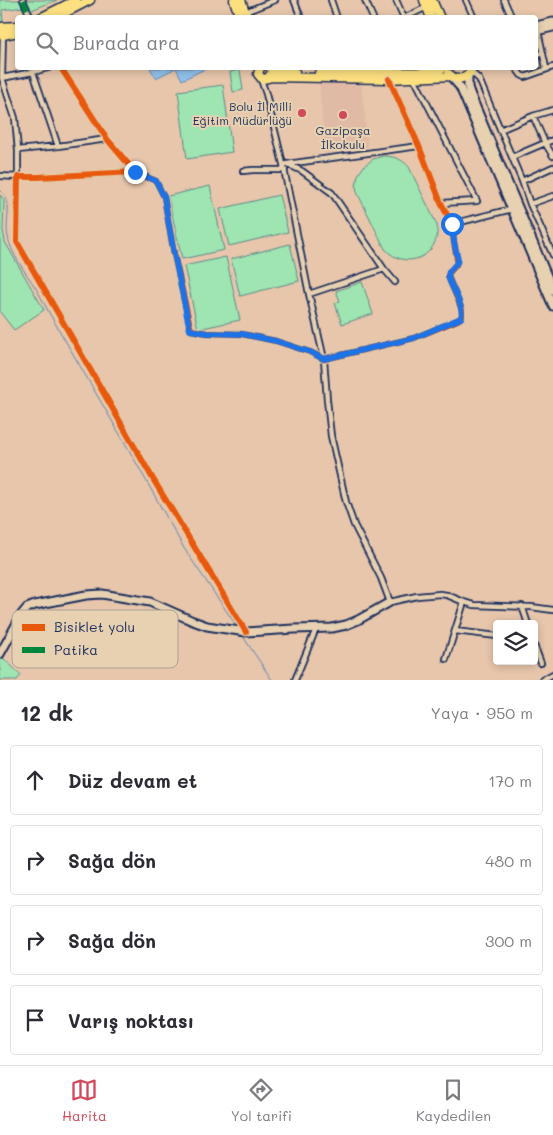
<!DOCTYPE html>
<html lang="tr">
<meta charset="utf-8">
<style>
body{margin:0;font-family:Mali,sans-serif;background:#f7f7f7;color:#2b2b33}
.controls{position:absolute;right:15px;bottom:15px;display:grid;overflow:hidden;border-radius:5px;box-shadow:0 2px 8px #0003}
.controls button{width:45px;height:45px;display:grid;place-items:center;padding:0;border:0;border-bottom:1px solid #e1e1e2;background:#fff;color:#2b2b33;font:25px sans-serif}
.stop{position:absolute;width:15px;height:15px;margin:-11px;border:4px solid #1a73e8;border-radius:50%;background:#fff}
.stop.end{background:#1a73e8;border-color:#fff;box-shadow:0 1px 5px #0008}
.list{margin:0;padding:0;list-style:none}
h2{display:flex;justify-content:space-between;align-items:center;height:65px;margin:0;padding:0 20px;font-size:21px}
h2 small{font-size:16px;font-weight:400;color:#7c7c81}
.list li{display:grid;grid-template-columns:32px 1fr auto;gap:15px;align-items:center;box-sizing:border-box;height:70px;margin:0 10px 10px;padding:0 10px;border:1px solid #e1e1e2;border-radius:5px}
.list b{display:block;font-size:19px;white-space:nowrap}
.list em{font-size:16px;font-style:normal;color:#7c7c81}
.icon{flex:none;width:28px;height:28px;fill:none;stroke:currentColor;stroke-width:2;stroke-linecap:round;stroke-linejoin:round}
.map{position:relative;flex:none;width:553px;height:680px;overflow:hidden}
.search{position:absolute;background:#fff;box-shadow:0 2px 8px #0003;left:15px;right:15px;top:15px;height:55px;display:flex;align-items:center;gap:12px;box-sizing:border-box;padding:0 18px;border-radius:5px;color:#7c7c81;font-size:19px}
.sheet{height:385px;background:#fff}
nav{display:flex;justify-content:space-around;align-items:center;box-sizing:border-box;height:70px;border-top:1px solid #e1e1e2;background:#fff;font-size:14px;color:#7c7c81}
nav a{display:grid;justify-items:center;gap:2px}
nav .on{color:#d1495b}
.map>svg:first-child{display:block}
.built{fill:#e0baa5}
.green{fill:#9ee5b2;stroke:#5c8a88}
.water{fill:#91c2ed;stroke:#6287b4}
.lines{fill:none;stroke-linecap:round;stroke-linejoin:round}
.stream{stroke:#6287b4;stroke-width:1}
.street-casing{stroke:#1b2f5e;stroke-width:8}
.secondary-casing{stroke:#1b2f5e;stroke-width:11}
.primary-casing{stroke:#1b2f5e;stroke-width:11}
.street{stroke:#e8d1b1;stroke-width:4.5}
.secondary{stroke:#e8d1b1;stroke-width:7}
.primary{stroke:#fce080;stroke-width:8}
.quiet{stroke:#00873e;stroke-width:5;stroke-dasharray:10 5;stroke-linecap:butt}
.cycleway-casing{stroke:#e8d1b1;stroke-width:9}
.cycleway{stroke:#e8590c;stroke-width:6}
.route{stroke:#1a73e8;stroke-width:6}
.poi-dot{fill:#d1495b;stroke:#e8d1b1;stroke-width:2}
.labels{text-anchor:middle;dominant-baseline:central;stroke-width:4;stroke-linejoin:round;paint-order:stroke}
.poi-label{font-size:12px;fill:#1b2f5e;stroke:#e8d1b1;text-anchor:end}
.key{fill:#e8d1b1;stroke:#aaa098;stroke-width:1}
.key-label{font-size:14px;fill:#1b2f5e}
</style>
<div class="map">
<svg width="553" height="680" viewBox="0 0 553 680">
<rect width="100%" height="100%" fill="#e7c6ab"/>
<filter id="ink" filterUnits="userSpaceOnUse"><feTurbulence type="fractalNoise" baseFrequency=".02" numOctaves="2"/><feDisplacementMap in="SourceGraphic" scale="10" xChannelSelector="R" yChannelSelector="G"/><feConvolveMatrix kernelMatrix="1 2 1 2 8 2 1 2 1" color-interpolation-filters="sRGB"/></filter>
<g filter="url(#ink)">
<path class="built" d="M319,80L361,82L368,147L325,153Z"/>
<path class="green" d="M0,0H21L24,7L2,10L3,23L0,22Z
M24,0H57L29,11Z
M240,70L243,90L233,92L230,72Z
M223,85L232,152L187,159L178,91Z
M383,156C394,156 402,159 409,167L437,225C441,256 406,272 385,249L357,192L356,186L358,175L364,166L373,159Z
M210,186L224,250L182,259L168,196Z
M0,195L4,200L3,230L5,242L44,310L14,330L0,312Z
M279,195L288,232L229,246L220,209Z
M290,244L299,281L240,296L231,259Z
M226,257L240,320L198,329L184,266Z
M362,282L373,314L342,324L335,303L340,301L336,291Z
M1,656L21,675L17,680H0V658Z"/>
<path class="water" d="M150,68H207L182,80L176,68L156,78Z"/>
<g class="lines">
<path class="stream" d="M0,190C15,203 4,220 8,237C11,254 26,273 35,287C40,295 44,303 48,311L129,450L185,550L238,628
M242,635L272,680"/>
<defs>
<path id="street" d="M23,0L31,18
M294,0L301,18
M331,0L337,18
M365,0L373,18
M396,0L404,18
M466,0L474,18
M504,0L512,18
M245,12L275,0
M404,18L427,7
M538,31L546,68
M536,55L543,53
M61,68L107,139L135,172L156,181L164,197L174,254L191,330L207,333L242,334L276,341L310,352L324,359L414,338L458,320L462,316V310L448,276L449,273L456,265L457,260L454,242L452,224L441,203L419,146L389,79
M516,68L521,75L525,77L553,67
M33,72L58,146
M471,72L479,79L522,181L530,204L553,255
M260,77L266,94L283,164L309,294L324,359L327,400L331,436L346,502L354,525L381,578L390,602L417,596L440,594L447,595L464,602L474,605L531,607L553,610
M2,78L33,72L48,68
M414,78L477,201L441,203
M533,116L553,110
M500,130L533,116L545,143L512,157
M553,140L545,143L553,156
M18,150L58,146L107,139
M287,164L302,171L332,193L384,269
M287,164L419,146
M243,171L253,170H285
M135,172L38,177H18L17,242L153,479L246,632
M0,176L18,177V150L15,118L2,78L3,35
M522,181L553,167
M530,204L553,196
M452,224L512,209
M309,294L384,269L395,282
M522,606L528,624
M455,631L497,636
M534,645L541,663
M446,659L464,602
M295,680L316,629
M542,680L553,674"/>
<path id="secondary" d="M536,26L553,22
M536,31L553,27
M468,75V87L470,93L553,290
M452,78L460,87L553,306
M0,654L22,614L27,608L35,605L86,595L102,594L150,602L193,621L207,626L246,632L294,629L332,628L346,625L358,620L390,602"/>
<path id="primary" d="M234,0L240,18
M241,0L247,18
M424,0L431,18
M432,0L440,18
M40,18L76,0
M55,18L90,0
M0,27L18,26
M0,34L3,35L18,32
M260,68L258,74L262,79L268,78L271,74
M271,69L295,72
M319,73L424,72L433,71L444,68
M449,74C457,82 468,79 472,68
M270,77L389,79L451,76"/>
</defs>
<use href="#street" class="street-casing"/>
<use href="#secondary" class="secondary-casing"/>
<use href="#primary" class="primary-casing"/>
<use href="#street" class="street"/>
<use href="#secondary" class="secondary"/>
<use href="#primary" class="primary"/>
<path class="quiet" d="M23,0L31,18"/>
<defs>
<path id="cycleway" d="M61,68L107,139L135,172L156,181L164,197L174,254L191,330L207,333L242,334L276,341L310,352L324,359L414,338L458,320L462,316V310L448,276L449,273L456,265L457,260L454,242L452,224L441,203L419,146L389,79
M135,172L38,177H18L17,242L153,479L246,632"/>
</defs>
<use href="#cycleway" class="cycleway-casing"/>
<use href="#cycleway" class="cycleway"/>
</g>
</g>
<g class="lines" filter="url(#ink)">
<path class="route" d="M135,172L156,181L164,197L174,254L190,330L207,333L242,334L276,341L310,352L324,359L414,338L461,318C465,306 451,288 448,276L449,272L456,264L458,260L454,242L452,224"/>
</g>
<g class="poi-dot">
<circle cx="302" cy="113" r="5"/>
<circle cx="343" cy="115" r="5"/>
</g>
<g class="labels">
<g class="poi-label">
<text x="292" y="106">Bolu İl Milli<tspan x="292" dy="14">Eğitim Müdürlüğü</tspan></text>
<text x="343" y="130" text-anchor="middle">Gazipaşa<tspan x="343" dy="14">İlkokulu</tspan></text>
</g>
</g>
<rect x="12" y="610" width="166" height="58" rx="8" class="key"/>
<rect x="22" y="624" width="23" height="7" fill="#e8590c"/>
<rect x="22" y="647" width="23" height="6" fill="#00873e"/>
<g class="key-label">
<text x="54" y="632">Bisiklet yolu</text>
<text x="54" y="655">Patika</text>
</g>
</svg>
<div class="controls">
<button><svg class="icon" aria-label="layers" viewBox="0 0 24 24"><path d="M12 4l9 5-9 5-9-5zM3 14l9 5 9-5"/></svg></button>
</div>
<div class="stop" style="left:452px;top:224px"></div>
<div class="stop end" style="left:135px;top:172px"></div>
<div class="search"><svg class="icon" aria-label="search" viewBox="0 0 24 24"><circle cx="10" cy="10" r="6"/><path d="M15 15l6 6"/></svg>Burada ara</div>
</div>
<section class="sheet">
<h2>12 dk<small>Yaya · 950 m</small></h2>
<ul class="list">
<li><svg class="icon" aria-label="ahead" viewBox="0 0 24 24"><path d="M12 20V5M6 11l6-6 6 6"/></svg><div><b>Düz devam et</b></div><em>170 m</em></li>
<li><svg class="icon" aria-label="right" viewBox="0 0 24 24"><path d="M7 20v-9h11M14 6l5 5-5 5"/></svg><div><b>Sağa dön</b></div><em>480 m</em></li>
<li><svg class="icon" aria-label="right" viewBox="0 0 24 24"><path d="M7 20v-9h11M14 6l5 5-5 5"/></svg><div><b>Sağa dön</b></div><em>300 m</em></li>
<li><svg class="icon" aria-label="arrive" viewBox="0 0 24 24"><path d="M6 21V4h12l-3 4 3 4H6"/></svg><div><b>Varış noktası</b></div></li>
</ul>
</section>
<nav>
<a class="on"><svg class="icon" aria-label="map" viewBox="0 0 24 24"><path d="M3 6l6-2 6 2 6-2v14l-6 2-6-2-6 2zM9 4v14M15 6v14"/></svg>Harita</a>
<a><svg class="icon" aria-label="directions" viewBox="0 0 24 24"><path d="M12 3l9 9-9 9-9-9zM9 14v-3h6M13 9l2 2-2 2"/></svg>Yol tarifi</a>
<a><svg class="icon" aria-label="saved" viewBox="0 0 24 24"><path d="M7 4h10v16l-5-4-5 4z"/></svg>Kaydedilen</a>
</nav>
